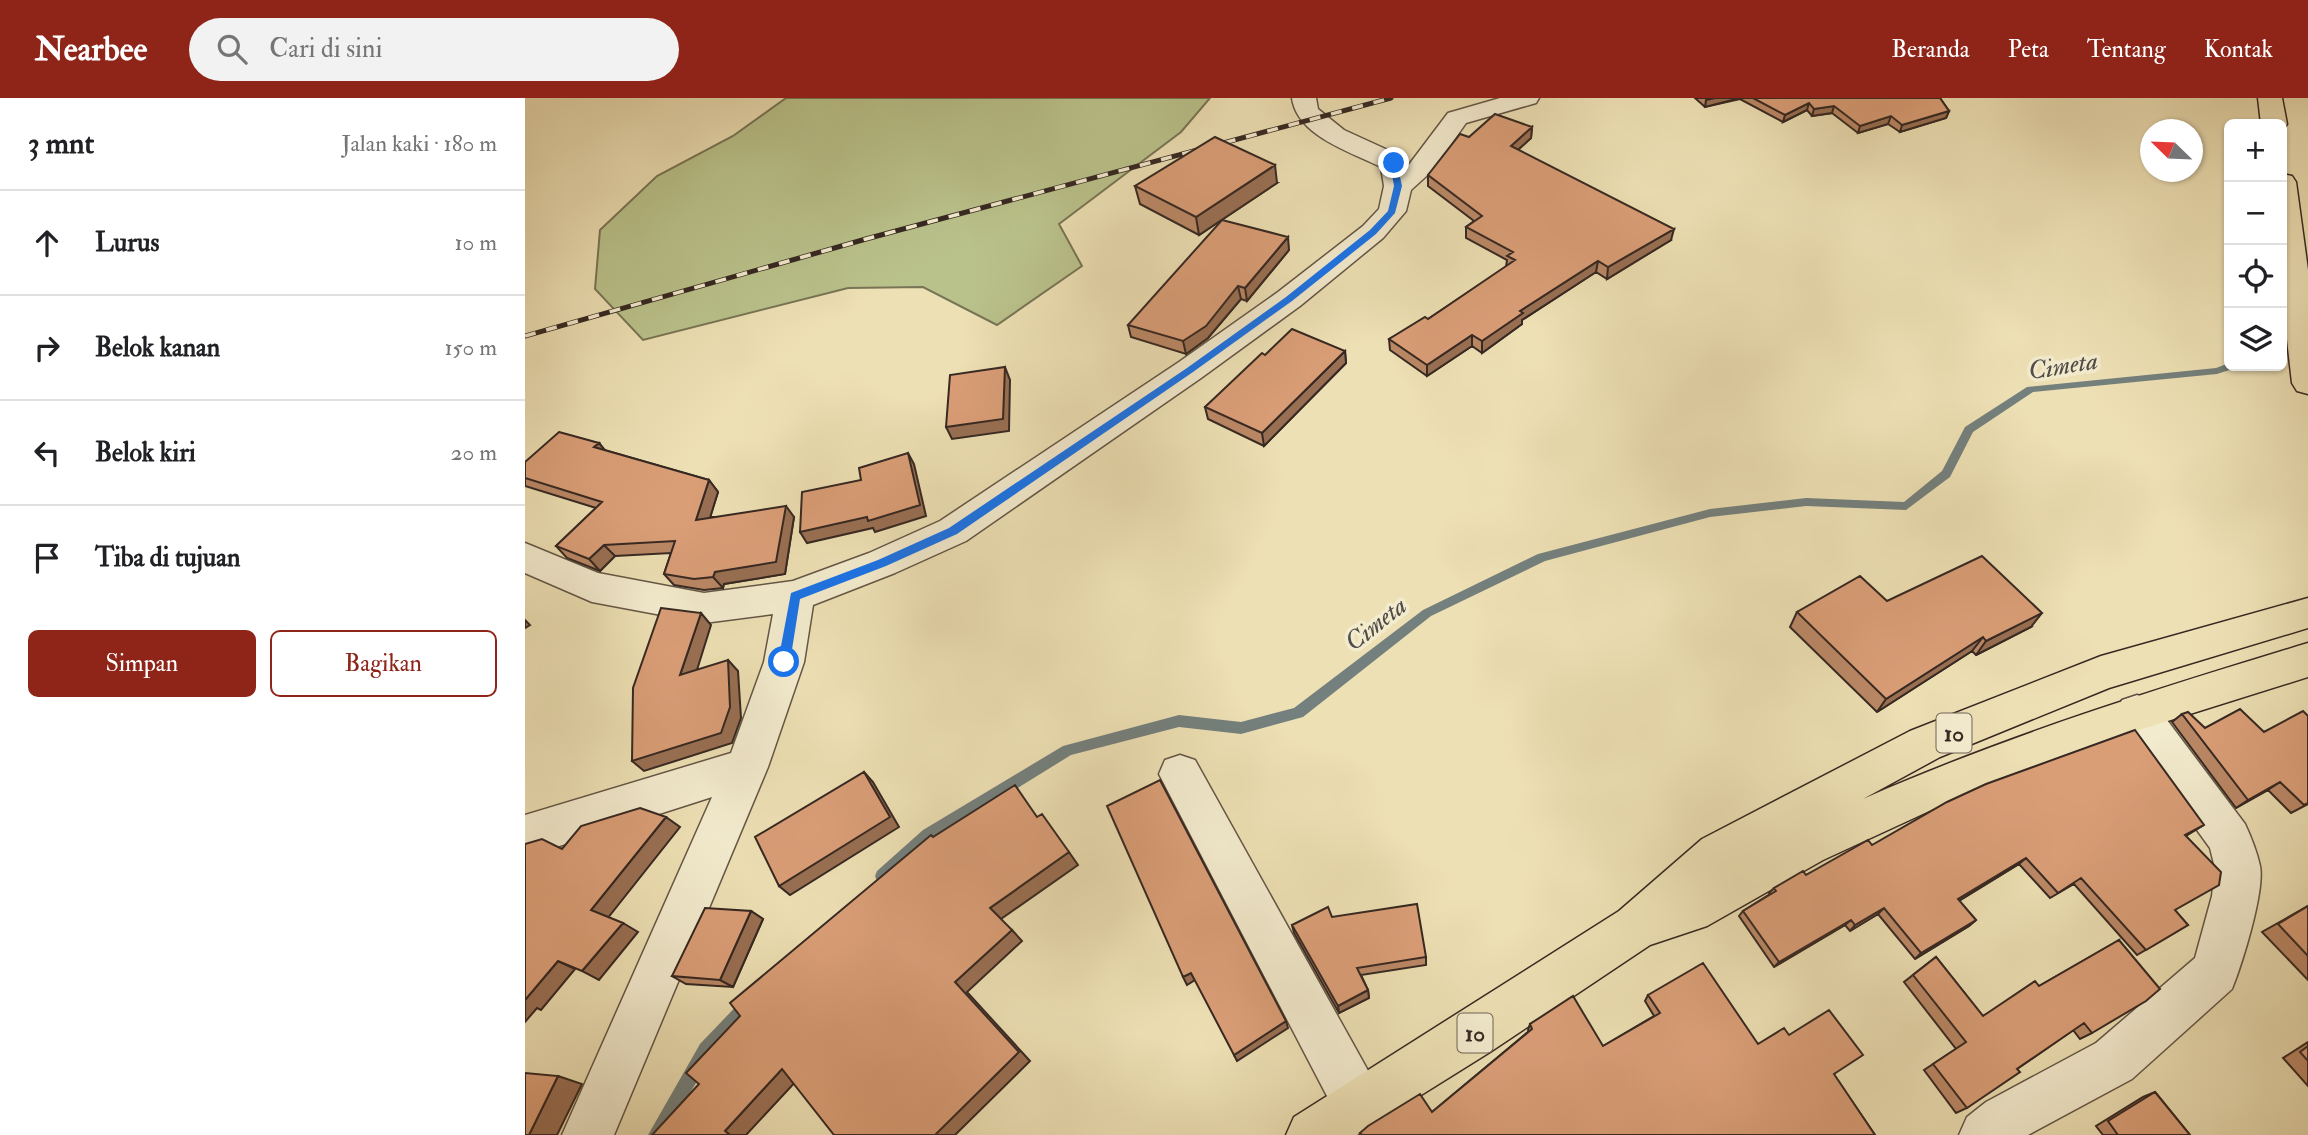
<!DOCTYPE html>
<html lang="id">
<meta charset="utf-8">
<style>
body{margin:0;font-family:"IM FELL Double Pica",serif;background:#f2f2f2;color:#202124}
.controls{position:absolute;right:21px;top:21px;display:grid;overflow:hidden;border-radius:10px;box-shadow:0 2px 5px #0004}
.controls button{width:63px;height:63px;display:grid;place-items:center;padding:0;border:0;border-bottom:2px solid #e0e0e0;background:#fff;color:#202124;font:35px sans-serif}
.compass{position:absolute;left:1615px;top:21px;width:63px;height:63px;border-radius:50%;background:#fff;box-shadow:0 2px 5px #0004;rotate:293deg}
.stop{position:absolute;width:21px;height:21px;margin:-16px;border:5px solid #1a73e8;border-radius:50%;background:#fff}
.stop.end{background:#1a73e8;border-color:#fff;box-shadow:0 2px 7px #0008}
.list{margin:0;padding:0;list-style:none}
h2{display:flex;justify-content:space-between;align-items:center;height:91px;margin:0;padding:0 28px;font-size:30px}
h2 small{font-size:23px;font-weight:400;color:#757577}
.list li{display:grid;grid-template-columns:46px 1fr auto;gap:21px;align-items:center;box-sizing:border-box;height:105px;padding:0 28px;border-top:2px solid #e0e0e0}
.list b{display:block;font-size:26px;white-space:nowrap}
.list em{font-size:23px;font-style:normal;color:#757577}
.actions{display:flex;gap:14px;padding:21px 28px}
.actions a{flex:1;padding:16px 0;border:2px solid #8f2418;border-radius:10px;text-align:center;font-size:24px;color:#8f2418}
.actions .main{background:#8f2418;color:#fff}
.icon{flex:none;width:38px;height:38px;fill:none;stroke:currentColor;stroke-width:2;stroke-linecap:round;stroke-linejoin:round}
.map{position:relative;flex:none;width:1783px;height:1037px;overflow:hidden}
header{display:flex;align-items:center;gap:42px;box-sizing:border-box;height:98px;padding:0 35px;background:#8f2418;color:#fff}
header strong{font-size:33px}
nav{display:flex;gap:38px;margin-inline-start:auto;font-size:24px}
.search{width:490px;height:63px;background:#f2f2f2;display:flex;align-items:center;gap:18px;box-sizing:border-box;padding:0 24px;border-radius:38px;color:#757577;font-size:26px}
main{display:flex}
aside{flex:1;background:#fff}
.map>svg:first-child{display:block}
.green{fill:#bac28b;stroke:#787556;stroke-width:2}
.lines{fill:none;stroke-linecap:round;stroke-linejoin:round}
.stream{fill:#74807d;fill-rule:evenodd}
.minor-casing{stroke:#645646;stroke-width:3}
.trunk-casing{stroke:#362822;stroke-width:3}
.motorway-casing{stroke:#362822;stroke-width:3}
.minor{fill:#f3ebce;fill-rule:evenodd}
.trunk{fill:#ede0b4;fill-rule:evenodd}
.motorway{fill:#ede0b4;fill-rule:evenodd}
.rail-casing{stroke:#362822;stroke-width:5}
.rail{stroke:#f3ebce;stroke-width:3.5;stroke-dasharray:11;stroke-linecap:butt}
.wall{fill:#b86;stroke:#362822;stroke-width:2}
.shaded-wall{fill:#996f53;stroke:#362822;stroke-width:2}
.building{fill:#da9e77;stroke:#362822;stroke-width:2}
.route{fill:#1a73e8}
.labels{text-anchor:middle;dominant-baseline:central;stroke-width:7;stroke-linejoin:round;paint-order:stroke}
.shield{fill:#f3ebce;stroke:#6f6256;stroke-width:2}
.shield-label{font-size:23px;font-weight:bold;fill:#362822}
.water-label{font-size:26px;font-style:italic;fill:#504c48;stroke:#f3ebce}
</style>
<header>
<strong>Nearbee</strong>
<div class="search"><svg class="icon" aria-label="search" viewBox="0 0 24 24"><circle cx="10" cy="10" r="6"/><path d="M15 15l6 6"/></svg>Cari di sini</div>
<nav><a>Beranda</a><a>Peta</a><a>Tentang</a><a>Kontak</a></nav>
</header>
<main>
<aside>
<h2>3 mnt<small>Jalan kaki · 180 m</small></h2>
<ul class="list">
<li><svg class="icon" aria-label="ahead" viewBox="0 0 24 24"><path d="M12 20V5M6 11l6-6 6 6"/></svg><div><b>Lurus</b></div><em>10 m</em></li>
<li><svg class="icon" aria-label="right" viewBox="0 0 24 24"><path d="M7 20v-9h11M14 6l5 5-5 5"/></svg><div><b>Belok kanan</b></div><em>150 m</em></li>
<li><svg class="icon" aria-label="left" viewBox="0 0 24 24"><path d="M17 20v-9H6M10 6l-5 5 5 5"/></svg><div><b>Belok kiri</b></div><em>20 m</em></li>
<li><svg class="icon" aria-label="arrive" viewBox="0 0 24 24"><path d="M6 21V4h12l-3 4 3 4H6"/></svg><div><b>Tiba di tujuan</b></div></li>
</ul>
<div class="actions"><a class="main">Simpan</a><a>Bagikan</a></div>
</aside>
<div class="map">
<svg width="1783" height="1037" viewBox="0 0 1783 1037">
<rect width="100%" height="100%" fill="#ede0b4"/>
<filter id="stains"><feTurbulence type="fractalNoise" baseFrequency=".00286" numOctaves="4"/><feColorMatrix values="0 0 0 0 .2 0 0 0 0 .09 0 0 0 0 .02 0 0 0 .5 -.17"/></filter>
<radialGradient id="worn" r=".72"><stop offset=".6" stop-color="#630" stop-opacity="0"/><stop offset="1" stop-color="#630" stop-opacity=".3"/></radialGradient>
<path class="green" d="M261,0H685L656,34L534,126L557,168L472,227L398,189L323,190L118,242L70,191L75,132L132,78L208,38Z"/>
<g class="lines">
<path class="stream" d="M1783,237V244L1757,253V246Z
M1704,265V268H1712L1711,270L1692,276L1508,294L1448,334L1425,379L1381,412L1281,408L1185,419L1020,463L906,518L778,619L716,636L654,629L546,657L408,742L362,783L357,785L352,783L350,778L352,773L398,732L538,648L654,617L716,624L769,610L898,512L1013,456L1185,411L1281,400L1379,404L1417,373L1440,329L1502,289L1691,270Z
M225,896L230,899L233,904L230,909L187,958L140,1037H123L175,946L220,899Z"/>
<defs>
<path id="minor" d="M767,0H791L793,11L819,32L878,59L883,68L923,15L975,0H1014L1011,5L941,25L908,72L886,92L881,113L858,140L775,208L676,280L441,443L370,475L288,507L279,564L243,669L89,1037H37L187,699L0,759V717L206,655L239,564L248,516L179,525L67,504L0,475V445L73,475L179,495L268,483L344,455L415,423L654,264L753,194L838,128L854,111L859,88L856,69C826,54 772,38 767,0Z
M1612,597L1627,602L1720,726C1726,739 1732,754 1735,768C1740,793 1717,866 1707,891L1607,981L1503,1037H1434L1442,1019L1461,1004L1571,945L1670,860L1687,798L1690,770L1685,750L1597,628L1591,615L1597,602Z
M655,657L670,662L851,987L859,1005L851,1023L833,1031L815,1023L634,676L640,662Z"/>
<path id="trunk" d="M1783,500V530L1584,590L1415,659L1338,701C1483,637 1632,591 1783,545V579L1614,632L1454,690L1298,762L1182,828L1125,847L965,954L832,1037H761L769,1019L1094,813L1177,741L1385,633L1576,558Z"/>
<path id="motorway" d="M1733,0H1757L1762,26L1758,31L1757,26H1736Z
M1757,76L1767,78L1771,84L1783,172V296L1772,293L1767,285L1757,198Z"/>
</defs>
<use href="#minor" class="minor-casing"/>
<use href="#trunk" class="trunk-casing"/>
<use href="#motorway" class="motorway-casing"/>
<use href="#minor" class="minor"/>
<use href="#trunk" class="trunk"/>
<use href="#motorway" class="motorway"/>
<defs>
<path id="rail" d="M0,238L341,141L866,0"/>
</defs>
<use href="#rail" class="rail-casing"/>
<use href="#rail" class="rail"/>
</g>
<path class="wall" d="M1170,0H1415L1424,13L1421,20L1375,34L1363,26L1333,35L1307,15L1287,18L1282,12L1258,24L1215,1L1180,9Z
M1007,29L1006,40L993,52L1146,142L1082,181L1071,174L997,222V226L957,255L947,248L902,278L865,252L864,241L903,221L981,169L982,162L941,140V129L949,123L903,88V77L944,39Z
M752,85L674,137L615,106L610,88Z
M764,152L722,203L716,201L683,240L661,256L606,239L603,227Z
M820,253L821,265L739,348L683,321L680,309L740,257Z
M74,345L79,352L184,382L193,394L185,419H269L260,476L199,486L198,490L179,492L149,487L139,476L146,455L90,458L75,473L42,460L31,448L71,410L0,388V364Z
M1362,503L1506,529L1451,557L1447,553L1352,614L1265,529L1272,514Z
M1657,616L1680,630L1739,634L1783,618V706L1766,715L1743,692L1711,710L1647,624Z
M1679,727L1661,738L1650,813L1663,827L1612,857L1549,786L1525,800L1494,766L1434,803L1451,822L1444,828L1390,861L1353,816L1325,833L1320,827L1249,869L1214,818L1218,813L1245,796L1244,795L1249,790L1281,777L1347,747Z
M1783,808V882L1737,834Z
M226,813L238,821L208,889L161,886L147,878Z
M807,819L901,859V867L836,877L843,892L844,900L814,915L769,835L767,827Z
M1594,842L1567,935L1555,941L1548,932L1492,971L1442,1010L1431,1015L1399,972L1431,951L1379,884L1411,859L1458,918L1514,888Z
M1123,897L1233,946L1264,937L1309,977L1350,1037H836L835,1035L907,1014L1004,933L1003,932L1005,926L1078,948L1129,918L1120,903Z
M1783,944V988L1758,960Z
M1630,994L1665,1037H1578L1571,1028L1618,999Z"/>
<path class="shaded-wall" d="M1190,0H1215L1180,9L1181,2Z
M1284,5L1282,12L1258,24L1260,17Z
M1309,8L1307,15L1287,18L1289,11Z
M1424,13L1421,20L1375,34L1377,27Z
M1366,18L1363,26L1333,35L1335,28Z
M1007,29L1006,40L985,59L986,48Z
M750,67L752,85L674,137L671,119Z
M1149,131L1146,142L1082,181L1083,169Z
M763,139L764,152L722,203L720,190Z
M1073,163L1071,174L997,222V226L957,255V243L995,213Z
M713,188L716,201L683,240L661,256L658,243Z
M947,237V248L902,278V267Z
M820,253L821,265L739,348L737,335Z
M480,269L485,282L484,333L427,341L421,329Z
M74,345L84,357L69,349Z
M383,355L389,366L401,418L350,434L348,430L282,445L275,434Z
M184,382L193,394L181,433L171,422Z
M261,408L269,419L260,476L199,486L198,490L188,479L190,474Z
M79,447L90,458L75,473L64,461Z
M176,515L186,527L167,588L155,577Z
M1517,515L1506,529L1451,557L1461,543Z
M0,522L5,527L0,530Z
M1458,539L1447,553L1352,614L1361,601Z
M203,562L213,573L216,620L207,645L119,673L107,663Z
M339,674L348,684L374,729L265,797L254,788Z
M1755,684L1743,692L1711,710L1723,702Z
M141,719L155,729L82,821L66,812Z
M544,754L553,767L476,821L465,810Z
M1501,760L1494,766L1427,807L1433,801Z
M1359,810L1353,816L1325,833L1330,827Z
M226,813L238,821L208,889L195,882Z
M1326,822L1320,827L1249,869L1254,864Z
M1451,822L1444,828L1390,861L1396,855Z
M98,825L113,834L74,882L57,873Z
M487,832L497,843L442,894L505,963L430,1037H410L430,884Z
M33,863L50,871L16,912L12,910L0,924V902Z
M666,875L670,882L662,887L658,879Z
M843,892L844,900L814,915L813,908Z
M761,923L763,930L712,963L709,957Z
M257,971L274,980L221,1037H205L200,1033Z
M33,978L57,986L32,1037H4Z"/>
<path class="building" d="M1228,0H1415L1424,13L1377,27L1366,18L1335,28L1309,8L1289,11L1284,5L1260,17Z
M970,16L1007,29L986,48L1149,131L1083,169L1073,163L995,213L998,215L957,243L947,237L902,267L864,241L900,219L903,221L990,162L982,158L988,154L941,129L957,118L903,77L935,36L944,39Z
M690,39L750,67L671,119L610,88Z
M697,122L763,139L720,190L713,188L681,228L658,243L603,227Z
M767,231L820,253L737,335L680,309L737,255L740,257Z
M480,269L478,321L421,329L425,277Z
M34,334L74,345L69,349L184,382L171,422L261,408L251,464L190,474L188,479L169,481L139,476L150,443L79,447L64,461L31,448L77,404L0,380V364Z
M383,355L395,407L343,423L342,419L275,434L277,394L336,382L334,370Z
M1457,458L1517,515L1461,543L1458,539L1361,601L1272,514L1335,478L1362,503Z
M136,510L176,515L155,577L203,562L205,609L196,635L107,663L108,590Z
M1715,611L1739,634L1778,613L1783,618V705L1779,707L1755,684L1723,702L1657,616L1663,614L1680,630Z
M1610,632L1679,727L1660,737L1696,774L1694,787L1650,812L1663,827L1621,852L1556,780L1533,795L1501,760L1433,801L1451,822L1396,855L1359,810L1330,827L1326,822L1254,864L1218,813L1251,793L1249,790L1278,773L1281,777L1343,742L1347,747L1422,704L1461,686Z
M339,674L365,719L254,788L230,739Z
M635,682L761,923L709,957L666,875L658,879L582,708Z
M490,687L512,719L517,716L544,754L465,810L487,832L430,884L494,954L410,1037H309L257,971L200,1033L205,1037H127L174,986L161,975L215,918L205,905L406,737L408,739Z
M115,710L141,719L66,812L98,825L57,873L33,863L0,902V746L17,741L37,751L56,728Z
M892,806L901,859L832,870L843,892L813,908L767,827L803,809L807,819Z
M1783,808V858L1753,826Z
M180,810L226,813L195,882L147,878Z
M1594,842L1635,891L1621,903L1567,935L1559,925L1492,971L1495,974L1442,1010L1408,966L1441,944L1388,877L1411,859L1458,918L1510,883L1514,888Z
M1178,865L1233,946L1259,930L1264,937L1304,912L1338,957L1309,976L1350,1037H837L835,1035L843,1028L895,996L907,1014L1007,931L1005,926L1048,898L1078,948L1135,915L1123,897Z
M1783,948V963L1775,954Z
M0,975L33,978L4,1037H0Z
M1630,994L1665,1037H1593L1583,1023Z"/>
<path class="route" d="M869,63L872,65L877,88L870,115L851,136L767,203L668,274L432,436L361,468L275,501L265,564L263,568H255L253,564L266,495L353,462L424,430L662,270L761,199L845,132L863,113L869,88L865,65Z"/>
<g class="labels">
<g class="shield">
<rect x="1411.5" y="615.5" width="35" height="39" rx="5"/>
<rect x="932.5" y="915.5" width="35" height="39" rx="5"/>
</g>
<g class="shield-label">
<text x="1429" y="635">10</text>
<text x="950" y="935">10</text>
</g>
<g class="water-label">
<text transform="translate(1538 268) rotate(-9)">Cimeta</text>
<text transform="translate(851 526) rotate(-38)">Cimeta</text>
</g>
</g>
<rect width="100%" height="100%" filter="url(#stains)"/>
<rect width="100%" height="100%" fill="url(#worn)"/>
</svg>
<div class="controls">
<button>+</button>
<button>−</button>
<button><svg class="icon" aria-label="locate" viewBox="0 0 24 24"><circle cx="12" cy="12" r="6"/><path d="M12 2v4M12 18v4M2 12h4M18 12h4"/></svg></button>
<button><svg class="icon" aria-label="layers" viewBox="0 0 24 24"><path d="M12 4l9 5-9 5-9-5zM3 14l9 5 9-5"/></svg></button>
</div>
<svg class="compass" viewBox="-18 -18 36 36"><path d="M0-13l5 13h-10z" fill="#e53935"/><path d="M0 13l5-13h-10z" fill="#757577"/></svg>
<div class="stop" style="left:259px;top:564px"></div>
<div class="stop end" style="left:869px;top:65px"></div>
</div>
</main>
